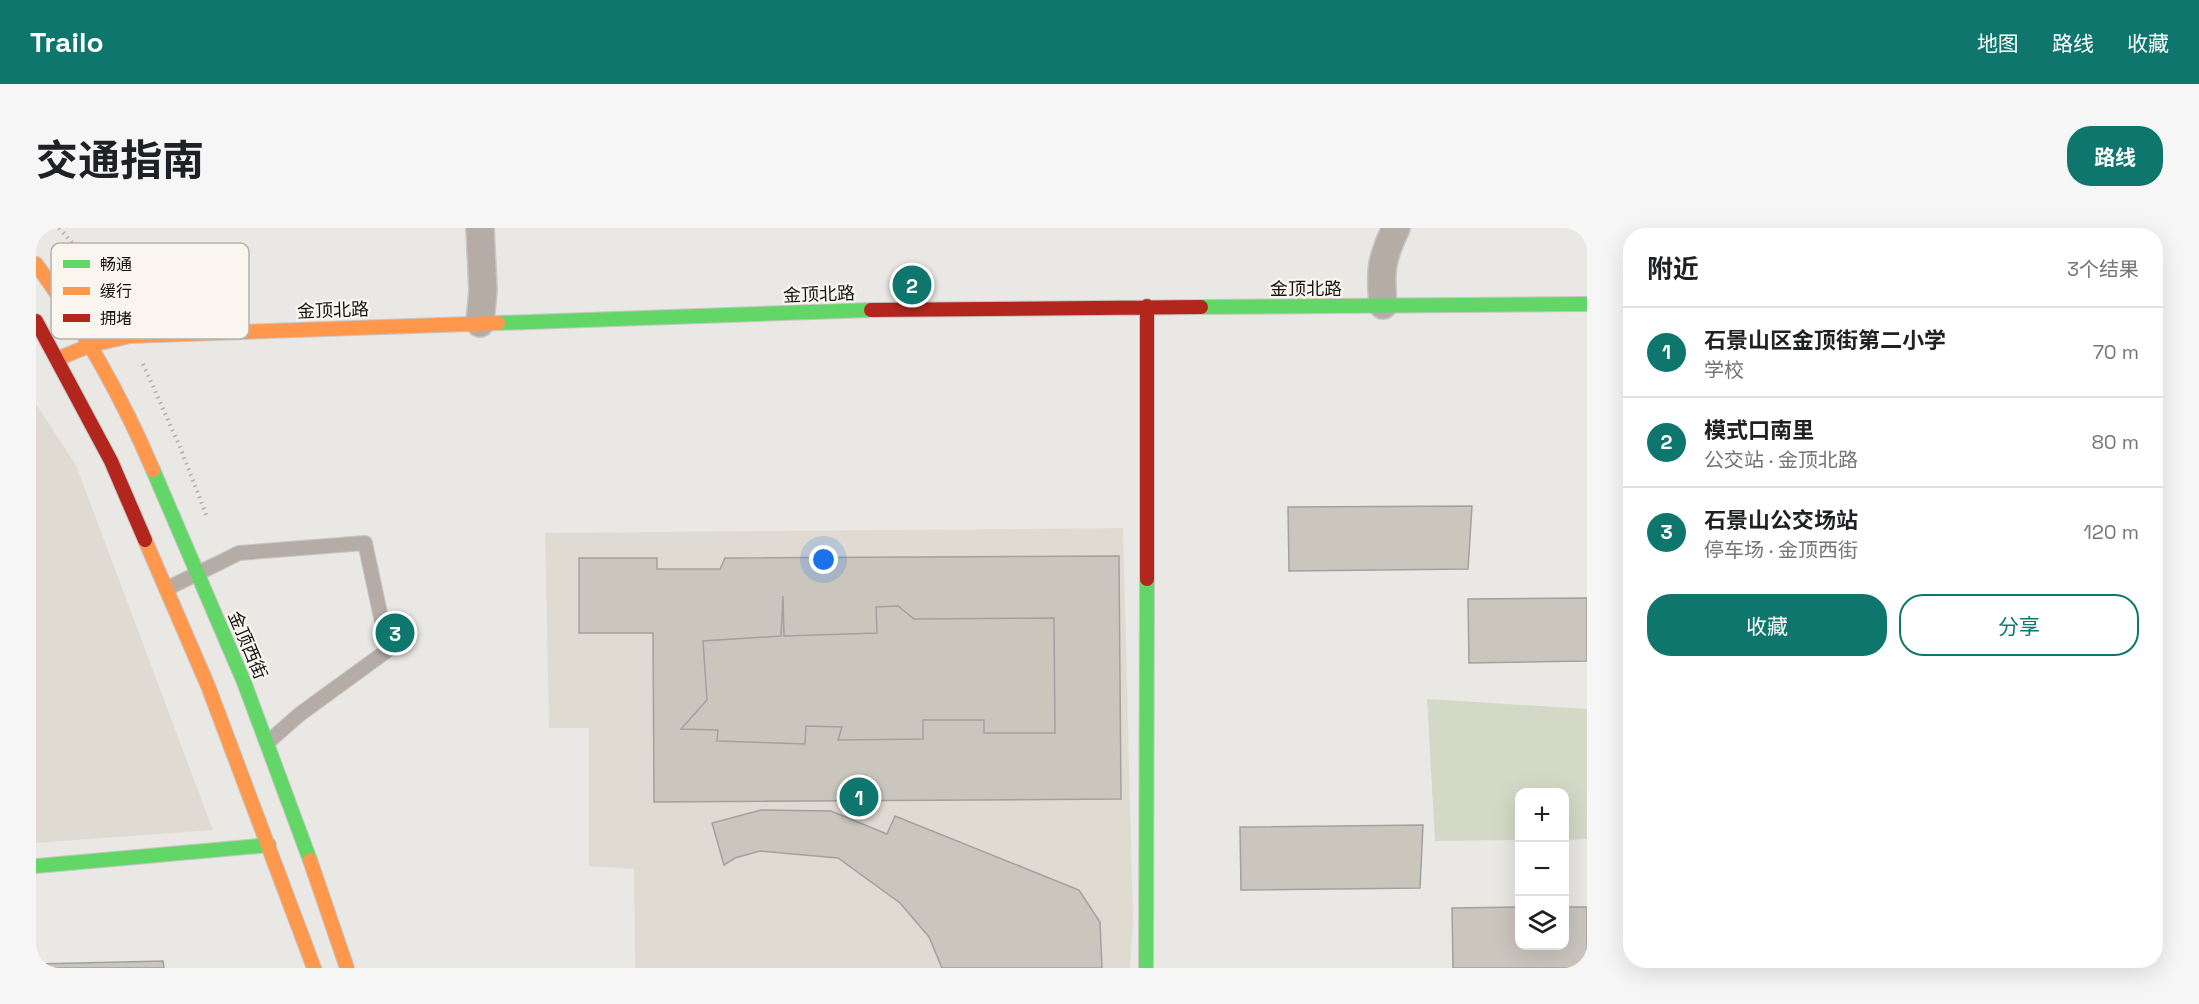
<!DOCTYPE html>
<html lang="zh">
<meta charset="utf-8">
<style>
body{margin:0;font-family:"Space Grotesk","Noto Sans SC",sans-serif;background:#f6f6f6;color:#202124}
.controls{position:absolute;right:18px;bottom:18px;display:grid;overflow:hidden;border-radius:12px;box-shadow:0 6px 24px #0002}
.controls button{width:54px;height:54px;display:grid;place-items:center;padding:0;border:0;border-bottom:2px solid #e0e0e0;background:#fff;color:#202124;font:30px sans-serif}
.you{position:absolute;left:788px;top:332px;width:21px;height:21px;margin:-15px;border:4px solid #fff;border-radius:50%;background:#1a73e8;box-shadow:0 0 0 9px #1a73e833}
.badge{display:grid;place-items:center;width:39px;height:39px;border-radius:50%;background:#0f766e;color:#fff;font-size:20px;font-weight:700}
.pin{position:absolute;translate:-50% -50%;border:3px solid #fff;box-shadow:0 2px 6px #0006}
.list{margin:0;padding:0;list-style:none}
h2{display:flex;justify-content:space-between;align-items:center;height:78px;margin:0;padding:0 24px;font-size:26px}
h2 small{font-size:20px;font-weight:400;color:#757577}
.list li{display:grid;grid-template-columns:39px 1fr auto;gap:18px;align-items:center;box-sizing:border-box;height:90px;padding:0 24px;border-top:2px solid #e0e0e0}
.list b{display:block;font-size:22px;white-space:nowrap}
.list p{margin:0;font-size:20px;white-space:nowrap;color:#757577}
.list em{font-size:20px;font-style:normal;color:#757577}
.actions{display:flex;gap:12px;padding:18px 24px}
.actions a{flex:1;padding:14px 0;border:2px solid #0f766e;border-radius:24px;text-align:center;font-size:21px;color:#0f766e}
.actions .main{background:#0f766e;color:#fff}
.icon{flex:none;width:33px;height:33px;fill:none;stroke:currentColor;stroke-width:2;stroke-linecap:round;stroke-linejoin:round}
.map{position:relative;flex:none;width:1551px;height:740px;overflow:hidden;border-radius:24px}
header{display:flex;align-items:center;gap:36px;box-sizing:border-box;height:84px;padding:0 30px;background:#0f766e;color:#fff}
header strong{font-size:28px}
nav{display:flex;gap:33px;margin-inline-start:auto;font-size:21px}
.intro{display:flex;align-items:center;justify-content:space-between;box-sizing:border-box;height:144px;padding:0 36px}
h1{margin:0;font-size:42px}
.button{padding:15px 27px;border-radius:24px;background:#0f766e;color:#fff;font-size:21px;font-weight:700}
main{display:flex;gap:36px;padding:0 36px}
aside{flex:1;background:#fff;border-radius:24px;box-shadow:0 6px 24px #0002}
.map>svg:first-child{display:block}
.built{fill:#e0dbd2}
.green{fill:#d3d9c6}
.building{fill:#cac5bd;stroke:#a2a19f;stroke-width:1.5}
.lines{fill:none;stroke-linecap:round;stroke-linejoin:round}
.lane-casing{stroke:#c7c6c4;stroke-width:16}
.street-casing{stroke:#c7c6c4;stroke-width:30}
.fast-casing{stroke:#c7c6c4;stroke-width:16}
.slow-casing{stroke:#c7c6c4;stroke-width:16}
.jam-casing{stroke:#c7c6c4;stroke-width:16}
.path{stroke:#b3ada9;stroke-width:4;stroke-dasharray:1.5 4.5;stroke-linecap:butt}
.lane{stroke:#b6aca6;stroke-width:14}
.street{stroke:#b6aca6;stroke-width:27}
.fast{stroke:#63d668;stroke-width:14}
.slow{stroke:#ff974d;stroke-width:14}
.jam{stroke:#b3261e;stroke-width:14}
.labels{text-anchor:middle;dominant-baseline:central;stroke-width:4.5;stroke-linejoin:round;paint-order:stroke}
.street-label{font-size:18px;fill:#151412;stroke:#faf6ef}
.key{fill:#faf6ef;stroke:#b5b2ad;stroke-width:1.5}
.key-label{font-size:16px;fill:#151412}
</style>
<header>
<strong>Trailo</strong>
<nav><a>地图</a><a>路线</a><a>收藏</a></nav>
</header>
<div class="intro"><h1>交通指南</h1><a class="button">路线</a></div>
<main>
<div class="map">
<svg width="1551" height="740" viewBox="0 0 1551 740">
<rect width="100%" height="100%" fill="#eae8e5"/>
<path class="built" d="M0,176L40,237L177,602L0,615Z
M1087,300L1097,694L1094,740H599L598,641L553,638V500H513L509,305Z"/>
<path class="green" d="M1391,471L1551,481V611L1529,612L1528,564H1484L1483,612L1399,613Z"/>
<path class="building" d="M1436,278L1432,341L1253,343L1252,279Z
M1083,328L1085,571L618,574L617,405H543V330H621V341H684L689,330Z
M747,368L748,408L841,405L840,379L862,378L878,391L1018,390L1019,505H948V492H887V511L802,512L806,499L770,498L769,516L681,513L682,502L645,501L671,472L667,413L745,408Z
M1551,370V433L1433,435L1432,371Z
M725,582L795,583L851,606L859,588L1043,662L1064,694L1066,740H906L893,709L864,675L802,630L724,623L699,630L688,637L676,595Z
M1387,597L1384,660L1205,662L1204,599Z
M1484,679V718H1528V679H1551V740H1417L1416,680Z
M127,733L128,740H0V736Z"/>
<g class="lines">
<defs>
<path id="lane" d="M130,361L203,325L329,315L352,422L264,486L231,515"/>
<path id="street" d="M1347,77C1344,42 1345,32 1360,0
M444,95L447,62L444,0"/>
<path id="fast" d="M1165,79L1551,76
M462,95L835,82
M117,242L208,454L274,632
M0,638L233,617
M1110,740L1111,351"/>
<path id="slow" d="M0,36C47,100 86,169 117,242
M21,131L55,117L94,108L462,95
M109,312L172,458L278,740
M274,632L311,740"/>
<path id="jam" d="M835,82L1165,79
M0,93L75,233L109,312
M1111,351V78"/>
</defs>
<use href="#lane" class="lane-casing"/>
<use href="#street" class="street-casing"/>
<use href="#fast" class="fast-casing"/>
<use href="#slow" class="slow-casing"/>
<use href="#jam" class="jam-casing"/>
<path class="path" d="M23,0C47,26 65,52 81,83
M107,136L144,219L171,289"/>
<use href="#lane" class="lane"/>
<use href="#street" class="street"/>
<use href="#fast" class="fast"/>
<use href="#slow" class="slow"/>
<use href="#jam" class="jam"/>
</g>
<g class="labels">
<g class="street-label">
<text x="1270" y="60">金顶北路</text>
<text transform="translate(783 66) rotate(-2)">金顶北路</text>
<text transform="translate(297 82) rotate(-2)">金顶北路</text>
<text transform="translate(212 417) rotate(67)">金顶西街</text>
</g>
</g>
<rect x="15" y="15" width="198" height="96" rx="9" class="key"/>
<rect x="27" y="32" width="27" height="8" fill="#63d668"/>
<rect x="27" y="59" width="27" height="8" fill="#ff974d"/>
<rect x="27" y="86" width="27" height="8" fill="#b3261e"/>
<g class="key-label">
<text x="64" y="42">畅通</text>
<text x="64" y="69">缓行</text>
<text x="64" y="96">拥堵</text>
</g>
</svg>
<div class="controls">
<button>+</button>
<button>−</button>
<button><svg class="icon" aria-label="layers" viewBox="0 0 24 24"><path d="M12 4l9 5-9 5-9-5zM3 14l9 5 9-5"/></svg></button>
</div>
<div class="you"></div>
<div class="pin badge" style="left:823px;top:569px">1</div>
<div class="pin badge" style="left:876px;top:57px">2</div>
<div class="pin badge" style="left:359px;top:405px">3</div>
</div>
<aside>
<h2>附近<small>3个结果</small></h2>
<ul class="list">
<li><span class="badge">1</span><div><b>石景山区金顶街第二小学</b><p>学校</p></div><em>70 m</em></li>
<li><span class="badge">2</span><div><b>模式口南里</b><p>公交站 · 金顶北路</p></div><em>80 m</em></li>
<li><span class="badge">3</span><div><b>石景山公交场站</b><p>停车场 · 金顶西街</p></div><em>120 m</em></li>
</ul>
<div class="actions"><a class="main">收藏</a><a>分享</a></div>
</aside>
</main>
